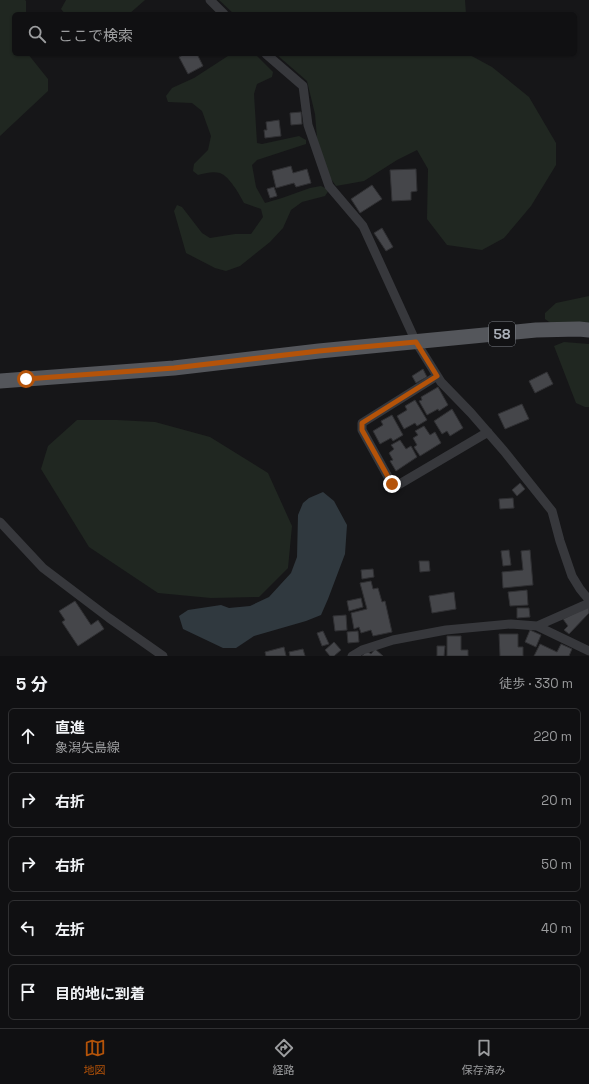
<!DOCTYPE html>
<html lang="ja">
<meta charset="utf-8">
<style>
body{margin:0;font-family:"Space Grotesk","Noto Sans JP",sans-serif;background:#1e1e20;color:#f1f3f6}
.stop{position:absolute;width:12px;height:12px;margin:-9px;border:3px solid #b45309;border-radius:50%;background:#fff}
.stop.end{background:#b45309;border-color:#fff;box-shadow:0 1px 4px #0008}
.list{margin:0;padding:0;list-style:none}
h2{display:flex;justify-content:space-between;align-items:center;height:52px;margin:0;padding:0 16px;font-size:17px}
h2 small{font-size:13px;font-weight:400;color:#9c9d9f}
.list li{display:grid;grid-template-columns:26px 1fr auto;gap:12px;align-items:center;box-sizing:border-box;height:56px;margin:0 8px 8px;padding:0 8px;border:1px solid #303032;border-radius:6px}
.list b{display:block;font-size:15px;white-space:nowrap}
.list p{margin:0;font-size:13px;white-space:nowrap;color:#9c9d9f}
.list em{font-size:13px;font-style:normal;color:#9c9d9f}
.icon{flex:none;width:22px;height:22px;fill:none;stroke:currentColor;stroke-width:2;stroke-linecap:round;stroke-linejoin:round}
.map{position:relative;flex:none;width:589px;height:656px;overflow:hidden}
.search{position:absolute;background:#101012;box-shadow:0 1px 3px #0004;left:12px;right:12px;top:12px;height:44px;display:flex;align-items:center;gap:10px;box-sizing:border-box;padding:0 14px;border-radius:6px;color:#9c9d9f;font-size:15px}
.sheet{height:372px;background:#101012}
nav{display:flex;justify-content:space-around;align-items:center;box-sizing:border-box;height:56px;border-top:1px solid #303032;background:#101012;font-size:11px;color:#9c9d9f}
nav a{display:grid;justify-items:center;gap:2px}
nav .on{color:#b45309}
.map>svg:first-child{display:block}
.green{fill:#202721}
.water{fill:#30393f}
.building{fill:#45464a;stroke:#303033}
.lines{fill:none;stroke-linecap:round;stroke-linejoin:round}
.street{stroke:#37383c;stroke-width:9}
.primary{stroke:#54565b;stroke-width:15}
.route{stroke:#b45309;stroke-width:5}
.labels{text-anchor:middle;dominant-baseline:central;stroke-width:3;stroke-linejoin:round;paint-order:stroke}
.shield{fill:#111113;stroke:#7b7f85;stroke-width:1}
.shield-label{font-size:14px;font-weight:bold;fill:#a9aeb6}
</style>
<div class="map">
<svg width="589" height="656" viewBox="0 0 589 656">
<rect width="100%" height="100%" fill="#161618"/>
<path class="green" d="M0,0H25L26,1V14H14V54H28L48,79V91L0,136Z
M66,0H145L129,14H65L61,9Z
M219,0H465L466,14H234Z
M231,54H255L273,72L272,77L257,84L254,94L257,143L262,144L299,136L306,140V144L257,160L252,165L256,187L265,203L282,198L310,188L321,186L329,190L325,196L302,202L291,210L283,228L270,242L240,266L226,271L215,268L186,253L174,211L177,205L182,207L202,233L210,238L235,234H251L263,217L261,209L244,203C239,194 230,177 220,173C213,171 205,173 198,175L193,171L194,164L208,150L211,136L202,111L192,103L168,102L166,96L172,88L194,78Z
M276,54H468L492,67L529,97L556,143V165L531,206L504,238L482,250L447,245L427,219L428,169L417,150L397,160L364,181L336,186L319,162L315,114L307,81Z
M589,296V324H552L545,319V313L556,303Z
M564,342L589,344V407H585L576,403L554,346Z
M77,420H117L155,422L210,437L268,473L292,526L288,568L259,597L211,598L158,593L89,547L41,469L48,446Z"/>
<path class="water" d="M323,492L334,501L347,525L345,554L328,599L321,615L306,621L254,636L236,648H223L183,629L179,616L188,610L221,605L229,608L250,606L269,597L291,573L297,557L298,515L303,503L309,498Z"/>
<path class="building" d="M185,54H197L203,66L188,74L179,57Z
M301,112L302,124L291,125L290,113Z
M279,120L281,136L265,138L264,130H267L266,122Z
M291,166L293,173L307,169L311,183L296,187L294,183L276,188L272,171Z
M416,169L417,191L411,192V200L392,201L390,170Z
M372,185L382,199L360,213L351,199Z
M274,187L277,196L270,198L267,189Z
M382,228L393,247L386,251L374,233Z
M423,369L427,377L416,383L412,376Z
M547,372L553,384L535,393L529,381Z
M438,387L448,405L439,411L438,409L427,415L419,401L422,400L421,397Z
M415,400L427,420L417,426L415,423L404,429L397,416L407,410L405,406Z
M522,404L529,419L505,429L498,414Z
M452,409L463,428L450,436L447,431L442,434L434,421Z
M392,415L403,435L393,441L391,438L380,444L373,431L383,425L381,421Z
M424,426L430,435L435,432L441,443L420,456L414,447L417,445L413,438L418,435L415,431Z
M400,440L406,449L411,446L417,457L396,471L390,461L393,460L389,453L394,449L391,445Z
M520,483L525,489L517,496L512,490Z
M513,498L514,508L500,509L499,499Z
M509,550L511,565L503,566L501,551Z
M530,550L533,585L503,588L502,572L523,570L521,551Z
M419,561H429L430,571L420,572Z
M373,569L374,577L362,579L361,570Z
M371,581L373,589L378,588L382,602L385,601L392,632L373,636L371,630L361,633L359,627L354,629L351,613L367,609L360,583Z
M527,590L528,605L510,606L508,592Z
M454,592L456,609L432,613L429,596Z
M361,598L363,607L349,611L347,601Z
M75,601L91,625L98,620L104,629L78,646L62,622L65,620L59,611Z
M589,606V613L569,634L564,630L568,626L563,619Z
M517,608H529L530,617L517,618Z
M346,615L347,630L335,631L333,616Z
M530,630L541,635L536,647L525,642Z
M323,631L329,644L322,646L317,633Z
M358,631L359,642L348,643L347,632Z
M499,634H518V647H523V656H500Z
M447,636H461V650H468V656H447Z
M334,642L341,650L334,656H330L325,650Z
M540,644L557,652L561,644L572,649L569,656H534Z
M437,646H445L444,656H437Z
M284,647L286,656H266L265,652Z
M303,649L305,656H290L289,652Z
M375,649L383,656H362L367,651L371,654Z"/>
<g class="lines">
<path class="street" d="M210,0L224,14
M266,54L303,86L308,125L329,186L363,226L416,342L441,382L471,413L504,451L552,511L560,541L572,576L580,589L589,600
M437,376L362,423V430L392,484L398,485L488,432
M0,522L43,568L109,618L163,656
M537,626L589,603
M352,656L362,650L393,640L446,630L511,624L537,626L589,651"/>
<path class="primary" d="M0,381L174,368L319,351L536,330L579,329L589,330"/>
</g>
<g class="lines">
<path class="route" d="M26,379L174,368L319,351L416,342L437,376L362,423V430L392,484"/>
</g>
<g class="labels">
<rect class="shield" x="489" y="322" width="26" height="24" rx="3"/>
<g class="shield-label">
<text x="502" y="334">58</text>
</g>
</g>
</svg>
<div class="stop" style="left:26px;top:379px"></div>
<div class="stop end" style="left:392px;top:484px"></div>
<div class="search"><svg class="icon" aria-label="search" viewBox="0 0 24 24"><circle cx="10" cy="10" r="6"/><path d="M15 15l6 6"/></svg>ここで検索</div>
</div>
<section class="sheet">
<h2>5 分<small>徒歩 · 330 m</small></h2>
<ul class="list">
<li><svg class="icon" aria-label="ahead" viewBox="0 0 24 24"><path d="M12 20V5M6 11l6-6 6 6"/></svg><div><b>直進</b><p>象潟矢島線</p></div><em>220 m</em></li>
<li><svg class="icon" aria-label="right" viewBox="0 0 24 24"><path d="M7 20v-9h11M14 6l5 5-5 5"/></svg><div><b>右折</b></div><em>20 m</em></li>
<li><svg class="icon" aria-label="right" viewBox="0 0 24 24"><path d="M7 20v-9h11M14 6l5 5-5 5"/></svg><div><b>右折</b></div><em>50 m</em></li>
<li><svg class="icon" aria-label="left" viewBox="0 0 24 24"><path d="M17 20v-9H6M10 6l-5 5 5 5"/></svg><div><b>左折</b></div><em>40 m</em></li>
<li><svg class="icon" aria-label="arrive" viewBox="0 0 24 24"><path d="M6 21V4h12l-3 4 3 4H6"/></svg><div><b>目的地に到着</b></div></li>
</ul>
</section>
<nav>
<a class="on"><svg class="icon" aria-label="map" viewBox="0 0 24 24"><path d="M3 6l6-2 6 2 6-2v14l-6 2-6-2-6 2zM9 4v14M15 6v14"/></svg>地図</a>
<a><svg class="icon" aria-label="directions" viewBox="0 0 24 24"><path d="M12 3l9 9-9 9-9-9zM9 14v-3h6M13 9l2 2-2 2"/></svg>経路</a>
<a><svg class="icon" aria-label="saved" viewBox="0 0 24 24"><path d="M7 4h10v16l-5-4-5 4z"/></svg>保存済み</a>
</nav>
